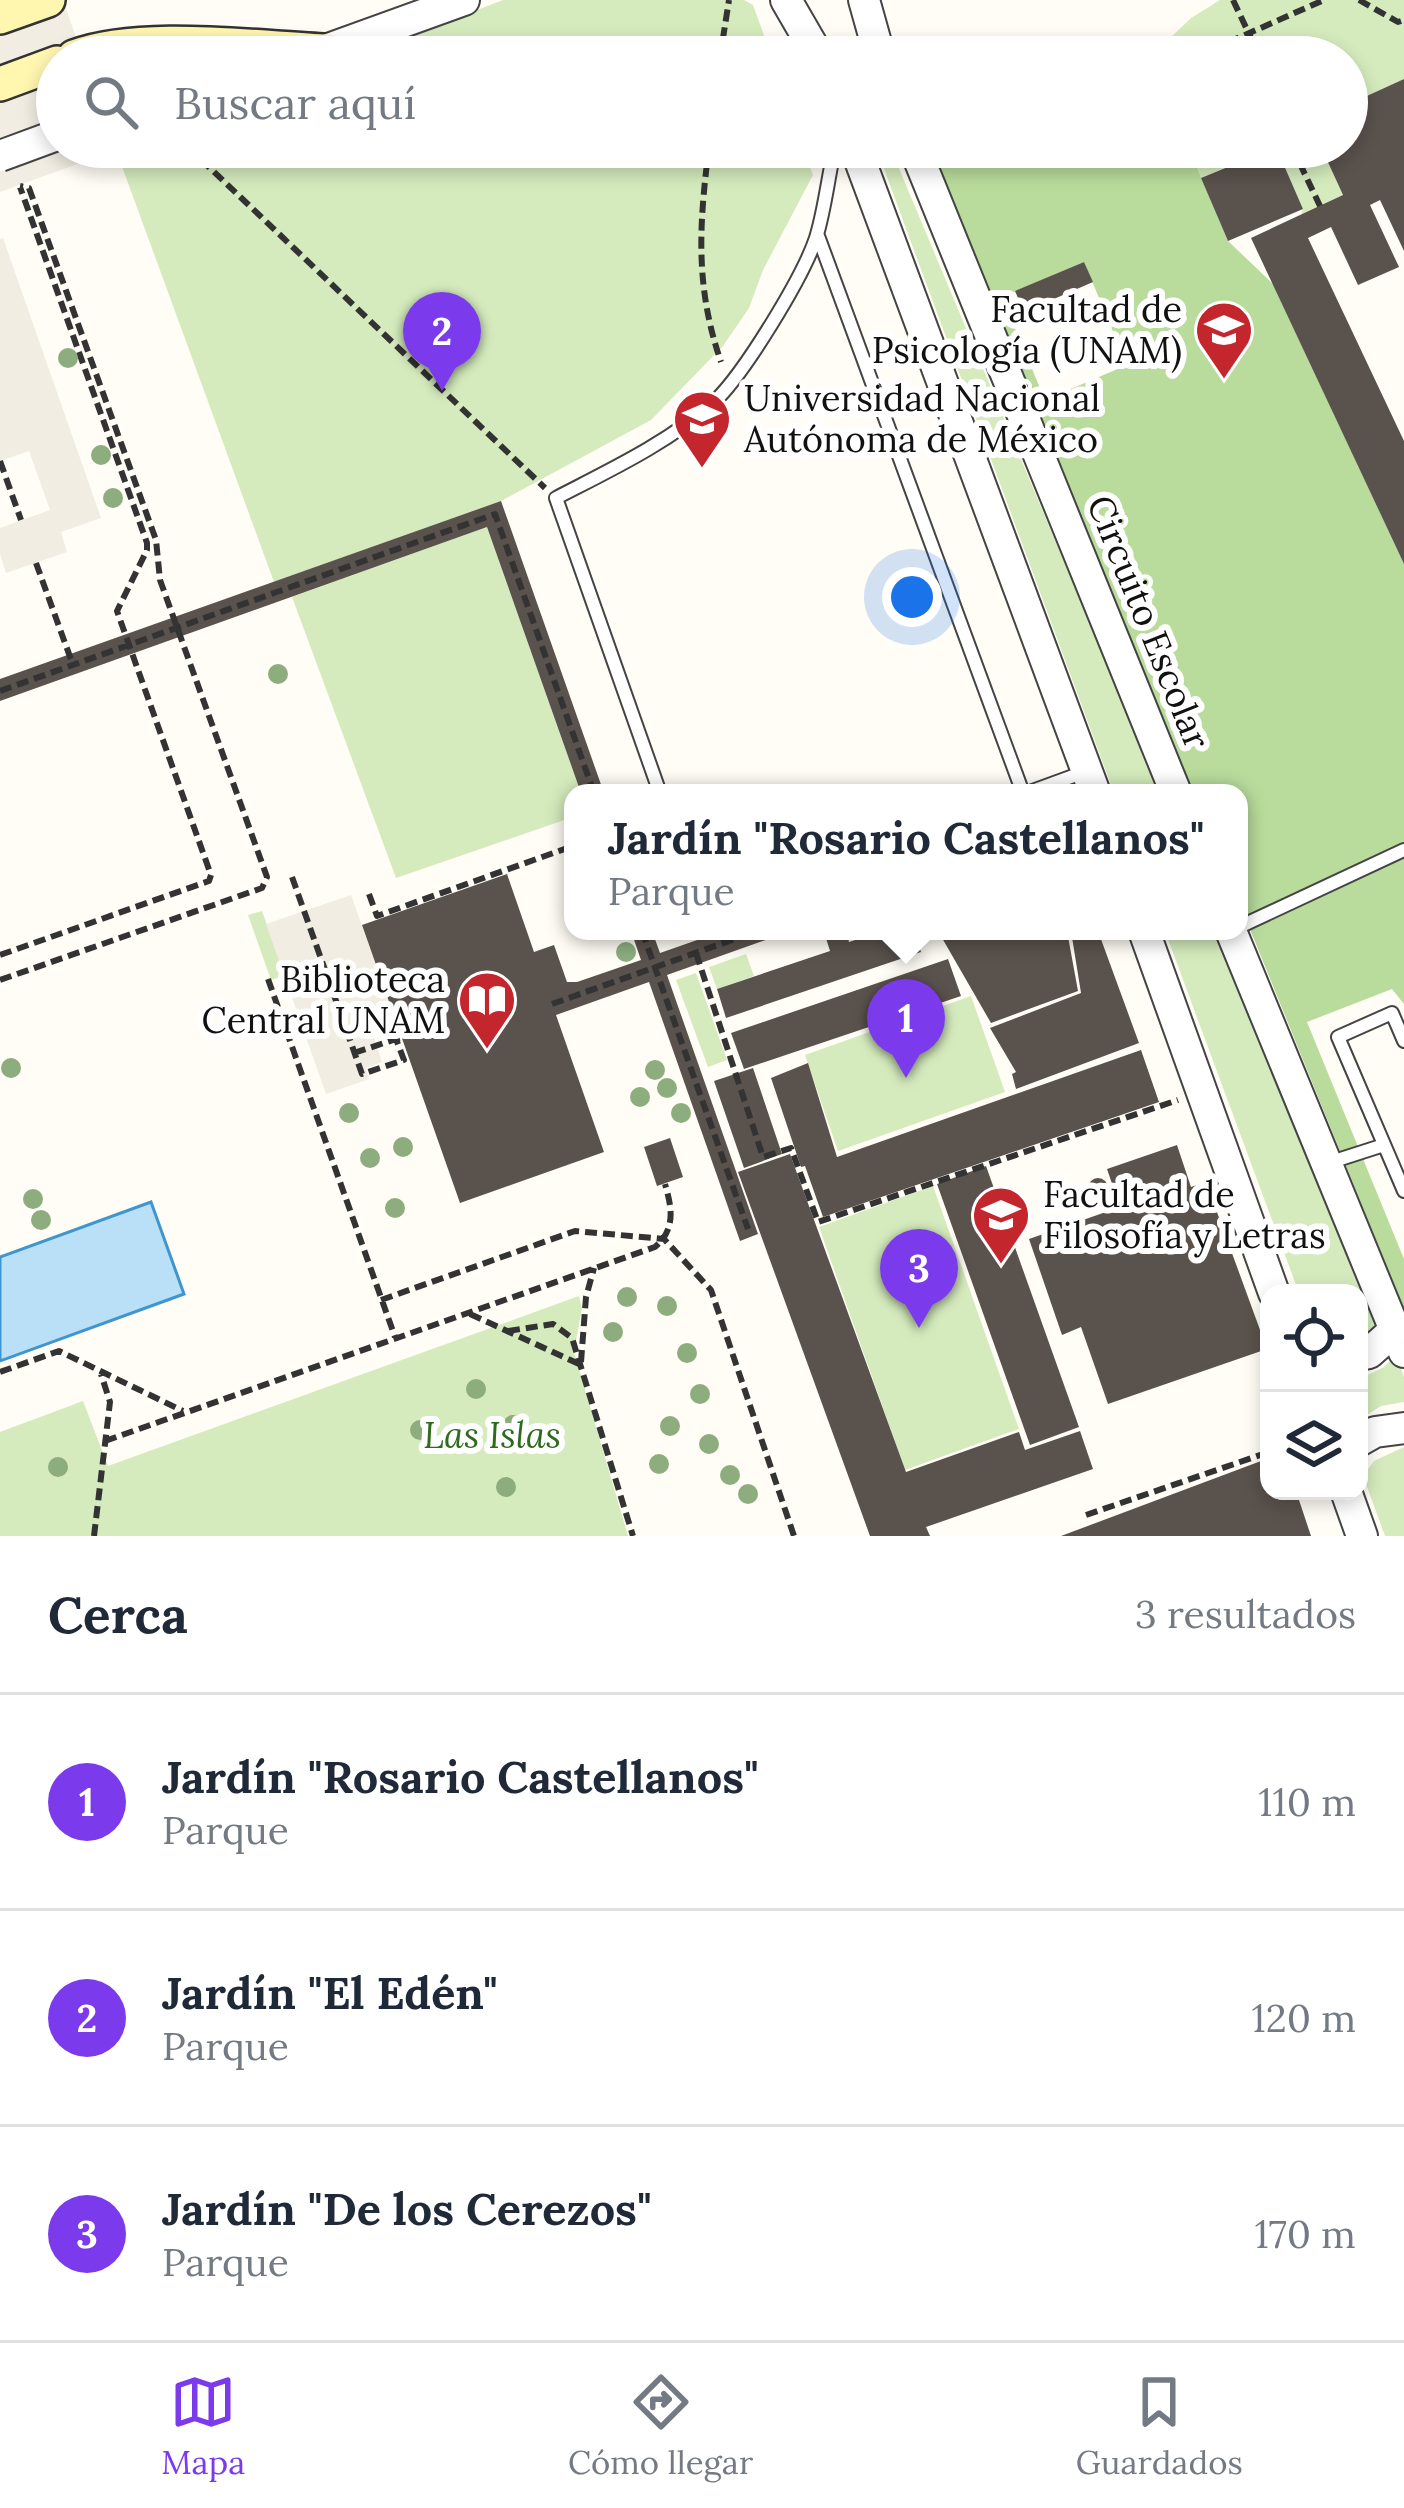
<!DOCTYPE html>
<html lang="es">
<meta charset="utf-8">
<style>
body{margin:0;font-family:Lora,serif;background:#f2f2f3;color:#1f2937}
.controls{position:absolute;right:36px;bottom:36px;display:grid;overflow:hidden;border-radius:24px;box-shadow:0 6px 18px #0003}
.controls button{width:108px;height:108px;display:grid;place-items:center;padding:0;border:0;border-bottom:3px solid #e0e1e3;background:#fff;color:#1f2937;font:60px sans-serif}
.you{position:absolute;left:912px;top:597px;width:42px;height:42px;margin:-30px;border:9px solid #fff;border-radius:50%;background:#1a73e8;box-shadow:0 0 0 18px #1a73e833}
.badge{display:grid;place-items:center;width:78px;height:78px;border-radius:50%;background:#7c3aed;color:#fff;font-size:39px;font-weight:700}
.pin{position:absolute;translate:-50% -99px;filter:drop-shadow(0 3px 6px #0008)}
.pin::after{content:'';position:absolute;top:63px;width:42px;height:36px;background:inherit;clip-path:polygon(0 0,100% 0,50% 100%)}
.popup{position:absolute;left:564px;top:784px;width:684px;height:156px;box-sizing:border-box;display:grid;place-content:center;border-radius:24px;background:#fff;filter:drop-shadow(0 3px 9px #0005);font-size:39px;white-space:nowrap;color:#747a83}
.popup b{font-size:45px;color:#1f2937}
.popup::after{content:'';position:absolute;left:50%;top:100%;margin-left:-24px;border:24px solid transparent;border-top-color:#fff}
.list{margin:0;padding:0;list-style:none}
h2{display:flex;justify-content:space-between;align-items:center;height:156px;margin:0;padding:0 48px;font-size:51px}
h2 small{font-size:39px;font-weight:400;color:#747a83}
.list li{display:grid;grid-template-columns:78px 1fr auto;gap:36px;align-items:center;box-sizing:border-box;height:216px;padding:0 48px;border-top:3px solid #e0e1e3}
.list b{display:block;font-size:45px;white-space:nowrap}
.list p{margin:0;font-size:39px;white-space:nowrap;color:#747a83}
.list em{font-size:39px;font-style:normal;color:#747a83}
.icon{flex:none;width:66px;height:66px;fill:none;stroke:currentColor;stroke-width:2;stroke-linecap:round;stroke-linejoin:round}
.map{position:relative;flex:none;width:1404px;height:1536px;overflow:hidden}
.search{position:absolute;background:#fff;box-shadow:0 6px 18px #0003;left:36px;right:36px;top:36px;height:132px;display:flex;align-items:center;gap:30px;box-sizing:border-box;padding:0 42px;border-radius:66px;color:#747a83;font-size:45px}
.sheet{height:804px;background:#fff}
nav{display:flex;justify-content:space-around;align-items:center;box-sizing:border-box;height:168px;border-top:3px solid #e0e1e3;background:#fff;font-size:33px;color:#747a83}
nav a{display:grid;justify-items:center;gap:6px}
nav .on{color:#7c3aed}
.map>svg:first-child{display:block}
.green{fill:#d5ebbd}
.forest{fill:#b9dc9c;fill-rule:evenodd}
.plaza{fill:#f1ede2}
.water{fill:#b9e0f7;stroke:#3f96cf;stroke-width:3}
.building{fill:#5a524d}
.lines{fill:none;stroke-linecap:round;stroke-linejoin:round}
.service-casing{stroke:#444;stroke-width:16}
.tertiary-casing{stroke:#444;stroke-width:34}
.secondary-casing{stroke:#333;stroke-width:38}
.path{stroke:#333;stroke-width:6;stroke-dasharray:12 6;stroke-linecap:butt}
.service{stroke:#fff;stroke-width:12}
.tertiary{stroke:#fff;stroke-width:30}
.secondary{stroke:#fff6b0;stroke-width:33}
.tertiary-bridge-casing{stroke:#444;stroke-width:34;stroke-linecap:butt}
.path-bridge{stroke:#333;stroke-width:6;stroke-dasharray:12 6;stroke-linecap:butt}
.tertiary-bridge{stroke:#fff;stroke-width:30}
.tree{fill:#8dad7f}
.labels{text-anchor:middle;dominant-baseline:central;stroke-width:12;stroke-linejoin:round;paint-order:stroke}
.poi-label{font-size:36px;fill:#111;stroke:#fff;text-anchor:end}
.street-label{font-size:36px;fill:#111;stroke:#fff}
.park-label{font-size:36px;font-style:italic;fill:#2f6b1f;stroke:#fff}
</style>
<div class="map">
<svg width="1404" height="1536" viewBox="0 0 1404 1536">
<rect width="100%" height="100%" fill="#fffdf5"/>
<path class="green" d="M503,0H744L753,5L772,57H356Z
M1220,0H1404V79L1347,105V57H1150L1191,18Z
M125,147H803L813,175L763,270L749,308L723,346L651,420L501,501L274,582L116,150Z
M876,147H890L1161,793H1114Z
M1188,147H1272L1201,178Z
M1276,147H1321L1343,195L1301,215L1303,209Z
M487,527L581,793H573V817L396,878L292,597Z
M262,911L285,975L271,980L248,915Z
M1165,931H1219L1383,1324L1370,1337L1359,1341V1293H1299Z
M746,954L754,976L717,989L709,967Z
M696,973L727,1060L708,1067L676,980Z
M971,996L1005,1092L838,1151L805,1055Z
M933,1186L1019,1429L905,1470L819,1227Z
M579,1296L582,1308L574,1352L628,1536H0V1432L83,1401L108,1466Z
M1396,1355L1404,1377V1402L1381,1406L1359,1420V1379L1384,1367Z
M1404,1447V1536H1385L1363,1476L1374,1461Z"/>
<path class="forest" d="M937,147H1188L1228,241L1273,284L1404,564V1004L1392,989L1307,1022L1404,1259V1309L1239,902V793H1192L916,156ZM1084,262L1127,365L1045,400L1002,297Z"/>
<path class="plaza" d="M0,0H63L83,57H57V147H115L116,150L0,192Z
M3,238L101,518L61,532L67,552L6,573L0,554V528L50,510L29,451L0,461V239Z
M351,895L389,1001L365,1010L382,1062L366,1068L369,1079L326,1094L266,924Z"/>
<path class="water" d="M151,1202L184,1294L0,1361V1257Z"/>
<path class="building" d="M1404,79V251L1380,200L1370,205L1399,267L1358,285L1331,227L1308,238L1404,441V564L1251,238L1343,195L1321,147H1347V105Z
M1276,147L1303,209L1228,241L1201,178Z
M1084,262L1093,282L1024,312L1015,291Z
M501,501L604,793H581L487,527L0,701V679Z
M507,874L534,952L554,945L567,982H577L641,960L631,931H652L660,953L723,931H791L667,975L758,1234L740,1241L649,982L556,1015L604,1152L460,1203L362,925Z
M837,931H846L849,942L883,931H914L921,952L726,1018L717,989L830,951L825,935Z
M938,931H1067L1078,991L991,1023Z
M1071,931H1098L1139,1043L1016,1089L1012,1074L1016,1072L990,1028L1081,993Z
M948,959L961,996L744,1069L731,1033Z
M1141,1050L1159,1102L823,1217L805,1166L801,1167L771,1078L808,1063L837,1157Z
M753,1068L782,1154L744,1168L714,1081Z
M670,1138L683,1177L657,1186L644,1147Z
M1177,1145L1191,1187L1206,1182L1267,1349L1108,1404L1081,1327L1062,1335L1029,1239L1120,1207L1107,1169Z
M790,1154L906,1472L1019,1432L1025,1450L1080,1431L1093,1469L926,1527L930,1536H870L738,1172Z
M986,1166L1079,1427L1030,1445L937,1184Z
M1088 1188a10 10 0 1 1 20 0a10 10 0 1 1-20 0Z
M1269,1458V1491H1296L1311,1536H1061Z"/>
<g class="lines">
<defs>
<path id="service" d="M818,236L1023,793
M660,793L556,498C610,470 668,443 714,402C744,374 803,277 816,238C825,209 828,177 835,147
M1027,793L1087,771
M1239,927L1404,850
M1404,1041L1392,1013L1338,1037L1404,1191
M1328,1163L1384,1145"/>
<path id="tertiary" d="M786,0L819,57
M864,0L880,57
M306,57L464,0
M855,147L1095,793
M914,147L1176,793
M1144,931L1274,1293
M1231,931L1404,1352
M1359,1355L1369,1353L1395,1330
M1359,1441L1375,1432L1404,1428
M1346,1491L1362,1536"/>
<path id="secondary" d="M0,17L48,0
M74,57C140,32 255,48 328,51
M0,84L57,63"/>
</defs>
<use href="#service" class="service-casing"/>
<use href="#tertiary" class="tertiary-casing"/>
<use href="#secondary" class="secondary-casing"/>
<path class="path" d="M1233,0L1260,57
M1359,0L1398,22L1404,20
M1240,37L1250,57
M720,57L729,0
M188,147L545,488
M709,147C699,225 695,287 721,362
M1176,147L1177,151L1185,147
M1292,147L1320,206
M952,165L992,147
M0,461L21,520
M36,563L73,665
M0,691L495,514L594,793
M292,877L362,1074L404,1060L396,1039
M369,894L377,916L573,846
M642,931L748,1229
M696,953L763,1157L791,1148L818,1222L1178,1100
M0,955L209,881L211,875L117,611L147,550V543L20,187
M268,979L395,1337
M0,980L262,888L267,877L160,580L156,540L29,188L20,186
M552,1004L757,931
M354,1053L402,1037
M381,1300L575,1231L664,1239L711,1290L794,1536
M470,1314L581,1365
M508,1331L553,1324L572,1338L633,1536
M581,1362L586,1297L594,1268
M0,1372L59,1351L183,1411
M105,1441L655,1247C676,1229 672,1208 665,1184
M1086,1515L1269,1452
M94,1536L110,1402L101,1374"/>
<use href="#service" class="service"/>
<use href="#tertiary" class="tertiary"/>
<use href="#secondary" class="secondary"/>
<defs>
<path id="tertiary-bridge" d="M0,156L57,135"/>
</defs>
<use href="#tertiary-bridge" class="tertiary-bridge-casing"/>
<path class="path-bridge" d="M1195,57L1324,0"/>
<use href="#tertiary-bridge" class="tertiary-bridge"/>
</g>
<g class="tree">
<circle cx="68" cy="358" r="10"/>
<circle cx="101" cy="455" r="10"/>
<circle cx="113" cy="498" r="10"/>
<circle cx="278" cy="674" r="10"/>
<circle cx="626" cy="952" r="10"/>
<circle cx="11" cy="1068" r="10"/>
<circle cx="655" cy="1070" r="10"/>
<circle cx="667" cy="1088" r="10"/>
<circle cx="640" cy="1097" r="10"/>
<circle cx="349" cy="1113" r="10"/>
<circle cx="681" cy="1113" r="10"/>
<circle cx="403" cy="1147" r="10"/>
<circle cx="370" cy="1158" r="10"/>
<circle cx="33" cy="1199" r="10"/>
<circle cx="395" cy="1208" r="10"/>
<circle cx="41" cy="1220" r="10"/>
<circle cx="627" cy="1297" r="10"/>
<circle cx="667" cy="1306" r="10"/>
<circle cx="613" cy="1332" r="10"/>
<circle cx="687" cy="1353" r="10"/>
<circle cx="476" cy="1389" r="10"/>
<circle cx="700" cy="1394" r="10"/>
<circle cx="513" cy="1425" r="10"/>
<circle cx="670" cy="1426" r="10"/>
<circle cx="420" cy="1430" r="10"/>
<circle cx="709" cy="1444" r="10"/>
<circle cx="659" cy="1464" r="10"/>
<circle cx="58" cy="1467" r="10"/>
<circle cx="730" cy="1475" r="10"/>
<circle cx="506" cy="1487" r="10"/>
<circle cx="748" cy="1494" r="10"/>
</g>
<defs>
<symbol id="university-pin" viewBox="-11 -11 22 30"><path d="M0 17L-7.5 6A9.5 9.5 0 1 1 7.5 6Z" fill="#c4262e" stroke="#fff"/><path d="M0-5L7-2L0 1L-7-2ZM-4 1L0 2.5L4 1V4Q0 6-4 4Z" fill="#fff"/></symbol>
<symbol id="library-pin" viewBox="-11 -11 22 30"><path d="M0 17L-7.5 6A9.5 9.5 0 1 1 7.5 6Z" fill="#c4262e" stroke="#fff"/><path d="M-6-4Q-3-5.5-.7-3.5V5Q-3 3-6 4ZM6-4Q3-5.5 .7-3.5V5Q3 3 6 4Z" fill="#fff"/></symbol>
</defs>
<g fill-rule="evenodd">
<use href="#university-pin" x="1191" y="297" width="66" height="90"/>
<use href="#university-pin" x="669" y="386" width="66" height="90"/>
<use href="#library-pin" x="454" y="967" width="66" height="90"/>
<use href="#university-pin" x="968" y="1182" width="66" height="90"/>
</g>
<g class="labels">
<g class="poi-label">
<text x="1182" y="309">Facultad de<tspan x="1182" dy="41">Psicología (UNAM)</tspan></text>
<text x="744" y="398" text-anchor="start">Universidad Nacional<tspan x="744" dy="41">Autónoma de México</tspan></text>
<text x="445" y="979">Biblioteca<tspan x="445" dy="41">Central UNAM</tspan></text>
<text x="1043" y="1194" text-anchor="start">Facultad de<tspan x="1043" dy="41">Filosofía y Letras</tspan></text>
</g>
<g class="street-label">
<text transform="translate(1149 622) rotate(68)">Circuito Escolar</text>
</g>
<g class="park-label">
<text x="492" y="1435">Las Islas</text>
</g>
</g>
</svg>
<div class="controls">
<button><svg class="icon" aria-label="locate" viewBox="0 0 24 24"><circle cx="12" cy="12" r="6"/><path d="M12 2v4M12 18v4M2 12h4M18 12h4"/></svg></button>
<button><svg class="icon" aria-label="layers" viewBox="0 0 24 24"><path d="M12 4l9 5-9 5-9-5zM3 14l9 5 9-5"/></svg></button>
</div>
<div class="you"></div>
<div class="pin badge" style="left:906px;top:1078px">1</div>
<div class="popup"><b>Jardín &quot;Rosario Castellanos&quot;</b>Parque</div>
<div class="pin badge" style="left:442px;top:391px">2</div>
<div class="pin badge" style="left:919px;top:1328px">3</div>
<div class="search"><svg class="icon" aria-label="search" viewBox="0 0 24 24"><circle cx="10" cy="10" r="6"/><path d="M15 15l6 6"/></svg>Buscar aquí</div>
</div>
<section class="sheet">
<h2>Cerca<small>3 resultados</small></h2>
<ul class="list">
<li><span class="badge">1</span><div><b>Jardín &quot;Rosario Castellanos&quot;</b><p>Parque</p></div><em>110 m</em></li>
<li><span class="badge">2</span><div><b>Jardín &quot;El Edén&quot;</b><p>Parque</p></div><em>120 m</em></li>
<li><span class="badge">3</span><div><b>Jardín &quot;De los Cerezos&quot;</b><p>Parque</p></div><em>170 m</em></li>
</ul>
</section>
<nav>
<a class="on"><svg class="icon" aria-label="map" viewBox="0 0 24 24"><path d="M3 6l6-2 6 2 6-2v14l-6 2-6-2-6 2zM9 4v14M15 6v14"/></svg>Mapa</a>
<a><svg class="icon" aria-label="directions" viewBox="0 0 24 24"><path d="M12 3l9 9-9 9-9-9zM9 14v-3h6M13 9l2 2-2 2"/></svg>Cómo llegar</a>
<a><svg class="icon" aria-label="saved" viewBox="0 0 24 24"><path d="M7 4h10v16l-5-4-5 4z"/></svg>Guardados</a>
</nav>
